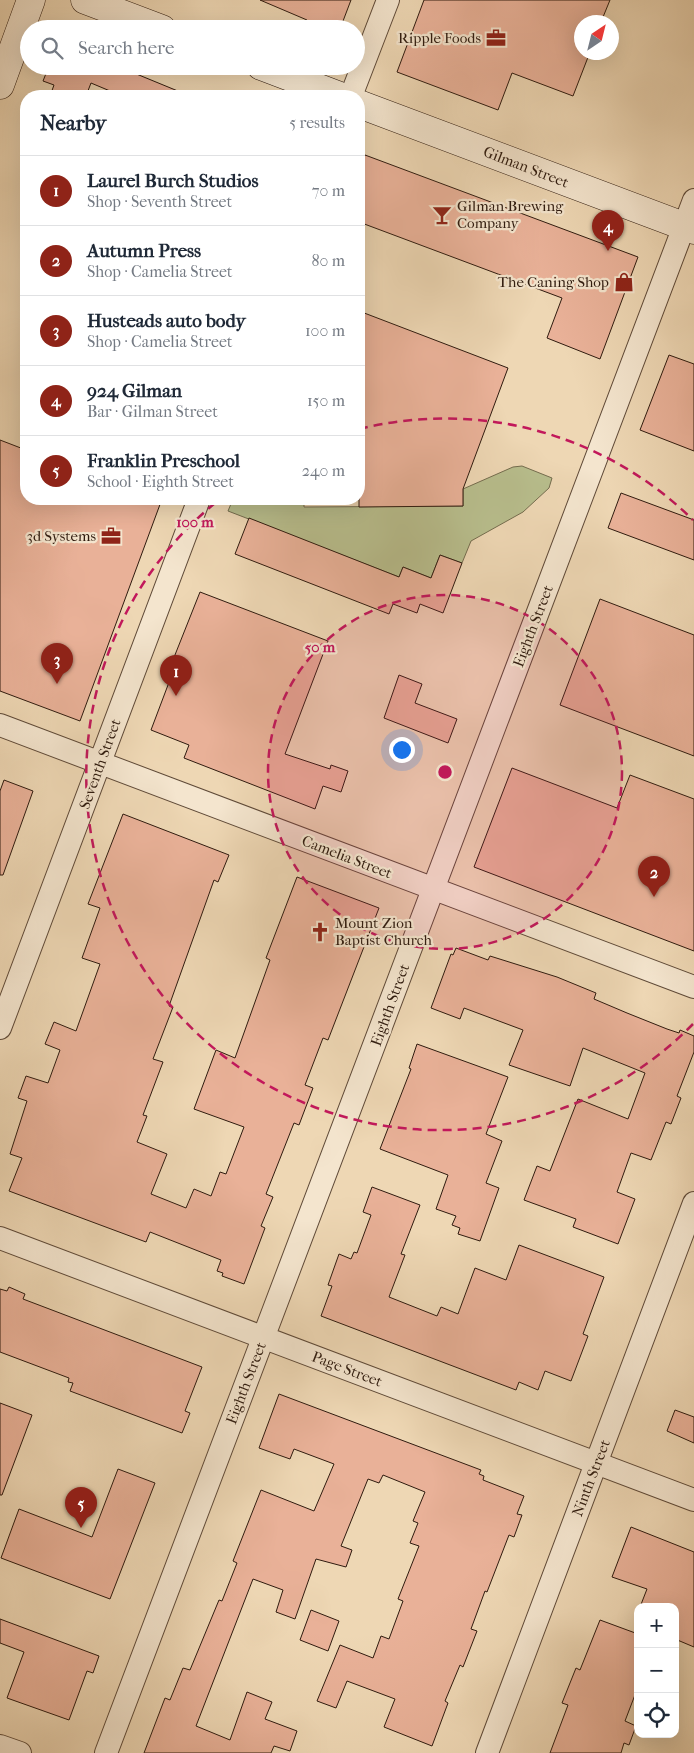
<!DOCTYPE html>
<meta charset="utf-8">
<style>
body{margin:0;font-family:"IM FELL French Canon",serif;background:#f2f2f3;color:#1f2937}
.controls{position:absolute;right:15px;bottom:15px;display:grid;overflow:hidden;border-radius:10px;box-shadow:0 5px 20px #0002}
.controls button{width:45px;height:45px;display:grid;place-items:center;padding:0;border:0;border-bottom:1px solid #e0e1e3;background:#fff;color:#1f2937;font:25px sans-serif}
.compass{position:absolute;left:574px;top:15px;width:45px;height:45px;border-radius:50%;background:#fff;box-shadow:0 5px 20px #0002;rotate:35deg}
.you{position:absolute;left:401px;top:749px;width:18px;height:18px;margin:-12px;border:4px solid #fff;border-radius:50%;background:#1a73e8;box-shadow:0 0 0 8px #1a73e833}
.badge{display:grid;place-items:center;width:32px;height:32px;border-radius:50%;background:#8f2418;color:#fff;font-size:16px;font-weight:700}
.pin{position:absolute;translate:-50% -41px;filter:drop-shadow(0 1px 2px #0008)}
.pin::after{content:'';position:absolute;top:26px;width:18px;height:15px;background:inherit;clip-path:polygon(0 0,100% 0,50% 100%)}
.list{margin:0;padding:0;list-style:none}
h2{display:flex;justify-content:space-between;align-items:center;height:65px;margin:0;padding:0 20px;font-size:21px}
h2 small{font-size:16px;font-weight:400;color:#747a83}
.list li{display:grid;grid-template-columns:32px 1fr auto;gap:15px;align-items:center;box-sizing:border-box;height:70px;padding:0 20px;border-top:1px solid #e0e1e3}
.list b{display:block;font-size:19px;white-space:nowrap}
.list p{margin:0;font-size:16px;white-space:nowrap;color:#747a83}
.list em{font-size:16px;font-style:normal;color:#747a83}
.icon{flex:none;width:28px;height:28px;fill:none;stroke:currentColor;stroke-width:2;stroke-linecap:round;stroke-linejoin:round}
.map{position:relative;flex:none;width:694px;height:1753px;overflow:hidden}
.search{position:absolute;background:#fff;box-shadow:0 5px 20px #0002;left:20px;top:20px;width:345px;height:55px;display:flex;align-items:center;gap:12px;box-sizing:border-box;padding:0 18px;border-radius:28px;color:#747a83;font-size:19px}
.panel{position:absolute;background:#fff;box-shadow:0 5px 20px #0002;left:20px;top:90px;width:345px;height:415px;border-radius:20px}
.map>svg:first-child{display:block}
.green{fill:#b8be8d;stroke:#746c4e}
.building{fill:#e9b198;stroke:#2f1b0f}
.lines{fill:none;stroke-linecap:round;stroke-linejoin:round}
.street-casing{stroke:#5f4a38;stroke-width:24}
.secondary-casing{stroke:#2f1b0f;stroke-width:29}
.street{stroke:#f4e5ce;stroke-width:22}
.secondary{stroke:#f4e5ce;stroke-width:28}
.ring{fill:none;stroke:#c2185b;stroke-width:2.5;stroke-dasharray:9 6}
.labels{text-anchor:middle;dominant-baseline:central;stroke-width:4.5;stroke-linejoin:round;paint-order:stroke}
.poi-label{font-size:15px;fill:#2f1b0f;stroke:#f4e5ce;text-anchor:end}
.street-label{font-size:15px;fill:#2f1b0f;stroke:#f4e5ce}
.centre{fill:#c2185b;stroke:#f4e5ce;stroke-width:2.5}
.ring-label{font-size:15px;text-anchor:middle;font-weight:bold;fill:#c2185b;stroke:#f4e5ce;stroke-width:4.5;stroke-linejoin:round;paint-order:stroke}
</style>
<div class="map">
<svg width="694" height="1753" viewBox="0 0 694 1753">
<rect width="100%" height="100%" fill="#eed7b4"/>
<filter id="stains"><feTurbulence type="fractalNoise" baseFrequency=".004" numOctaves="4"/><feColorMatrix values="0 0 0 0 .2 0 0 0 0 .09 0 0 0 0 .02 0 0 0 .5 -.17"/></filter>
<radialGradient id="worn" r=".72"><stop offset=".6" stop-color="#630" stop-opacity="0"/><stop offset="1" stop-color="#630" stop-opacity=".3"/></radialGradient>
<path class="green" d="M522,466L552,478L549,488L523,512L471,541L462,563L440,555L431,578L403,567L399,577L228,511L233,499H304V507L463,506V489L513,467Z"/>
<path class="building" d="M260,0H351L340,29H308L310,24L305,22L307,20Z
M424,0H610L601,22H582V52H590L573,96L512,73L498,110L397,72Z
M49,66H117L190,96H122L91,83L86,96H50L54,85L43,81Z
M365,155L638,257L600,359L547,338L562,298L359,222V173Z
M359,311L508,368L463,489V506L359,507Z
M669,355L694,364V451L640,430Z
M0,440L26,450V499H162L80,721L0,691Z
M621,493L694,520V560L608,528Z
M249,518L399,577L403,567L431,578L440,555L462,563L443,613L420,604L417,613L393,604L389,614L235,554Z
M200,592L328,641L285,754L330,769L331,765L348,771L341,792L323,786L315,809L184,758L189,745L151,730L171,677L167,675Z
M600,599L694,635V756L560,705Z
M399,675L422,684L415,703L457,719L448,743L384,718Z
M512,768L617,808L630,775L694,799V951L474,867Z
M4,780L33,791L3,875H0V791Z
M123,814L229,855L218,882L214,880L169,1006L173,1007L153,1059L163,1062L143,1115L147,1116L137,1142L167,1154L151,1194L186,1208L194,1189L211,1196L220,1172L226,1174L244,1127L194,1109L216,1050L235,1058L270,960L266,958L297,877L379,908L328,1040L323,1038L305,1085L313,1088L299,1125L294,1123L266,1194L273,1197L261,1226L265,1228L244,1284L222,1276L223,1273L217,1271L221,1260L150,1232L146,1242L9,1191L22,1158L10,1154L27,1101L18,1098L26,1076L48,1083L60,1050L45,1044L54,1022L76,1031L100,964L82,958L100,908L88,904Z
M456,948L488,960L490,956L557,977L596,993L594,999L627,1013L667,1029L679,1033L680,1030L694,1036V1052L677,1096L681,1098L671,1124L666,1122L651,1160L631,1153L617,1192L635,1199L618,1244L573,1227L576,1219L524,1200L537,1166L550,1171L578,1099L628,1119L645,1073L583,1048L570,1086L509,1065L523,1030L464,1008L460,1019L431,1008L451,954L453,955Z
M417,1044L508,1077L486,1134L502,1141L486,1183L499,1188L480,1241L458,1234L460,1228L452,1225L456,1216L436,1209L448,1175L380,1149L411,1069L409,1068Z
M372,1187L420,1205L401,1254L405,1255L389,1297L437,1316L441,1307L458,1314L475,1268L506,1280L519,1245L604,1277L583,1334L588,1336L571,1381L545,1371L538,1390L519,1382L516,1390L321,1316L332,1286L328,1285L339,1254L351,1259L354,1252L357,1253L371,1215L363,1212Z
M9,1287L25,1294L23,1299L202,1367L185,1411L190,1413L182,1433L70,1391L73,1383L68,1382L69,1378L0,1352V1289L7,1291Z
M279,1394L481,1470L479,1474L484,1476L483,1480L524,1496L517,1514L522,1515L514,1537L509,1535L487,1592L485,1591L471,1629L477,1631L463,1667L460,1665L445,1701L448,1703L432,1746L384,1727L395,1699L347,1681L336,1708L317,1701L340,1645L373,1658L381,1636L389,1639L403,1601L398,1599L419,1546L410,1543L418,1523L413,1521L425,1492L383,1475L379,1483L368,1479L341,1546L352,1550L346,1567L316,1559L295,1619L276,1612L283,1590L253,1579L196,1726L230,1740L247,1692L272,1702L265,1719L297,1731L290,1751L274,1746L271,1753H144L165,1698L170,1700L183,1668L190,1670L219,1600L222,1601L237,1563L233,1561L261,1490L314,1511L334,1464L294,1449L290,1459L259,1448Z
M0,1403L32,1415L2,1495H0Z
M675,1410L694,1417V1443L667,1431Z
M118,1469L155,1483L110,1599L1,1558L19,1509L92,1537Z
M631,1527L694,1552V1647L675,1639V1607H640L647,1589L612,1577Z
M311,1610L339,1621L328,1651L300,1640Z
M0,1619L99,1656L93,1673L87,1671L69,1720L7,1698L24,1652L0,1643Z
M600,1620L638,1634V1687L625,1721L636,1726L629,1745L624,1743L621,1753H550L568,1705L562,1703L576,1668L580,1670Z"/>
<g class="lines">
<defs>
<path id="street" d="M351,96L388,0
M0,725L694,987
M0,1028L199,499
M0,1238L694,1500
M0,1746L20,1753
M106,1753L694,200
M487,1753L694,1203"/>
<path id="secondary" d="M85,0L162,29
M261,66L340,96
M0,85L31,0
M359,104L694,230"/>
</defs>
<use href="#street" class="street-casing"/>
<use href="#secondary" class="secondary-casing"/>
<use href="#street" class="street"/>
<use href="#secondary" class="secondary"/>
</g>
<circle cx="445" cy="772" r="177" fill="#c2185b" fill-opacity=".12"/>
<g class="ring">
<circle cx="445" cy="772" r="177"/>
<path d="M693 1024A354 354 0 1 1 220 499M359 429A354 354 0 0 1 693 520"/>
</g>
<defs>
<symbol id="office-bare" viewBox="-9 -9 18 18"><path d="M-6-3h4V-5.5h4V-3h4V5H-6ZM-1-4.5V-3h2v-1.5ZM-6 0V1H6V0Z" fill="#8f2418" stroke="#f4e5ce" stroke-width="2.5" paint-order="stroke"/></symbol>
<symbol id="bar-bare" viewBox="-9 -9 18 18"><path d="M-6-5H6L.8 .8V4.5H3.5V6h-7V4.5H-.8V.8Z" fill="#8f2418" stroke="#f4e5ce" stroke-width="2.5" paint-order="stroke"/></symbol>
<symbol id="shop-bare" viewBox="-9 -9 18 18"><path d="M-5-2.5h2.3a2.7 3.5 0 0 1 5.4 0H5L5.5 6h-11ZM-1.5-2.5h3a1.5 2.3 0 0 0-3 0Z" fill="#8f2418" stroke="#f4e5ce" stroke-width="2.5" paint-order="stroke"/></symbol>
<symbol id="church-bare" viewBox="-9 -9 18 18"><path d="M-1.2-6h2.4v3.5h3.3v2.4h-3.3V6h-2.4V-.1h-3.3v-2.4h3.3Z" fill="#8f2418" stroke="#f4e5ce" stroke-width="2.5" paint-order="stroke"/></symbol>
</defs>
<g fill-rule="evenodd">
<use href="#office-bare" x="482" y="24" width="28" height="28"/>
<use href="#bar-bare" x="428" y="201" width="28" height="28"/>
<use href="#shop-bare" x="610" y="268" width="28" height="28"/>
<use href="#office-bare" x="97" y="522" width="28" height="28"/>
<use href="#church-bare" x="306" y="918" width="28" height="28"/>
</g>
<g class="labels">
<g class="poi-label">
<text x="481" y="38">Ripple Foods</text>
<text x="457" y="206" text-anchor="start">Gilman Brewing<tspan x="457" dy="17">Company</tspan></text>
<text x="609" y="282">The Caning Shop</text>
<text x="96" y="536">3d Systems</text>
<text x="335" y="923" text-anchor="start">Mount Zion<tspan x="335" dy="17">Baptist Church</tspan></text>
</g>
<g class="street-label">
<text transform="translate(526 167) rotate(21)">Gilman Street</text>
<text transform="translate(533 626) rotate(-69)">Eighth Street</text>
<text transform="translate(100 764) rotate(-70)">Seventh Street</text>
<text transform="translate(347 857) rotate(21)">Camelia Street</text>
<text transform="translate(390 1005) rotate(-70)">Eighth Street</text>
<text transform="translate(347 1369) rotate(21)">Page Street</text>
<text transform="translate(246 1383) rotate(-69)">Eighth Street</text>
<text transform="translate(591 1478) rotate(-69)">Ninth Street</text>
</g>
</g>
<circle cx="445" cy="772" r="8" class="centre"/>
<g class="ring-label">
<text x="195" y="527">100 m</text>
<text x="320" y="652">50 m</text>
</g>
<rect width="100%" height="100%" filter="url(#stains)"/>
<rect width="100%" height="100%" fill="url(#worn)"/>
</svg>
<div class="controls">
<button>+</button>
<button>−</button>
<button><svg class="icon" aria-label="locate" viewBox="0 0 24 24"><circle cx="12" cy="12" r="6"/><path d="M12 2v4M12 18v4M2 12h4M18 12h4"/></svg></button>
</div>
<svg class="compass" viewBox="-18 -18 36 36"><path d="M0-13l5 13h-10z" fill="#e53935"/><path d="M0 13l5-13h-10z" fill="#747a83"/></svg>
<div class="you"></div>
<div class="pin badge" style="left:176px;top:696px">1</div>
<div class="pin badge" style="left:654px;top:897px">2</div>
<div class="pin badge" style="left:57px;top:684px">3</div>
<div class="pin badge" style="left:608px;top:251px">4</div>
<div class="pin badge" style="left:81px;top:1528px">5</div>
<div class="search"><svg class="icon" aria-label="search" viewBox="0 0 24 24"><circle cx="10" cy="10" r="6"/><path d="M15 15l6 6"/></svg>Search here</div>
<section class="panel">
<h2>Nearby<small>5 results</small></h2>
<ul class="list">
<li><span class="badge">1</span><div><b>Laurel Burch Studios</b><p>Shop · Seventh Street</p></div><em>70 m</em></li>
<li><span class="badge">2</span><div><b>Autumn Press</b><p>Shop · Camelia Street</p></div><em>80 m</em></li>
<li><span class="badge">3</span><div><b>Husteads auto body</b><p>Shop · Camelia Street</p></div><em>100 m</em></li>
<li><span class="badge">4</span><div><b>924 Gilman</b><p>Bar · Gilman Street</p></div><em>150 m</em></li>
<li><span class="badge">5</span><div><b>Franklin Preschool</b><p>School · Eighth Street</p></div><em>240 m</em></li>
</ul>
</section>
</div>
